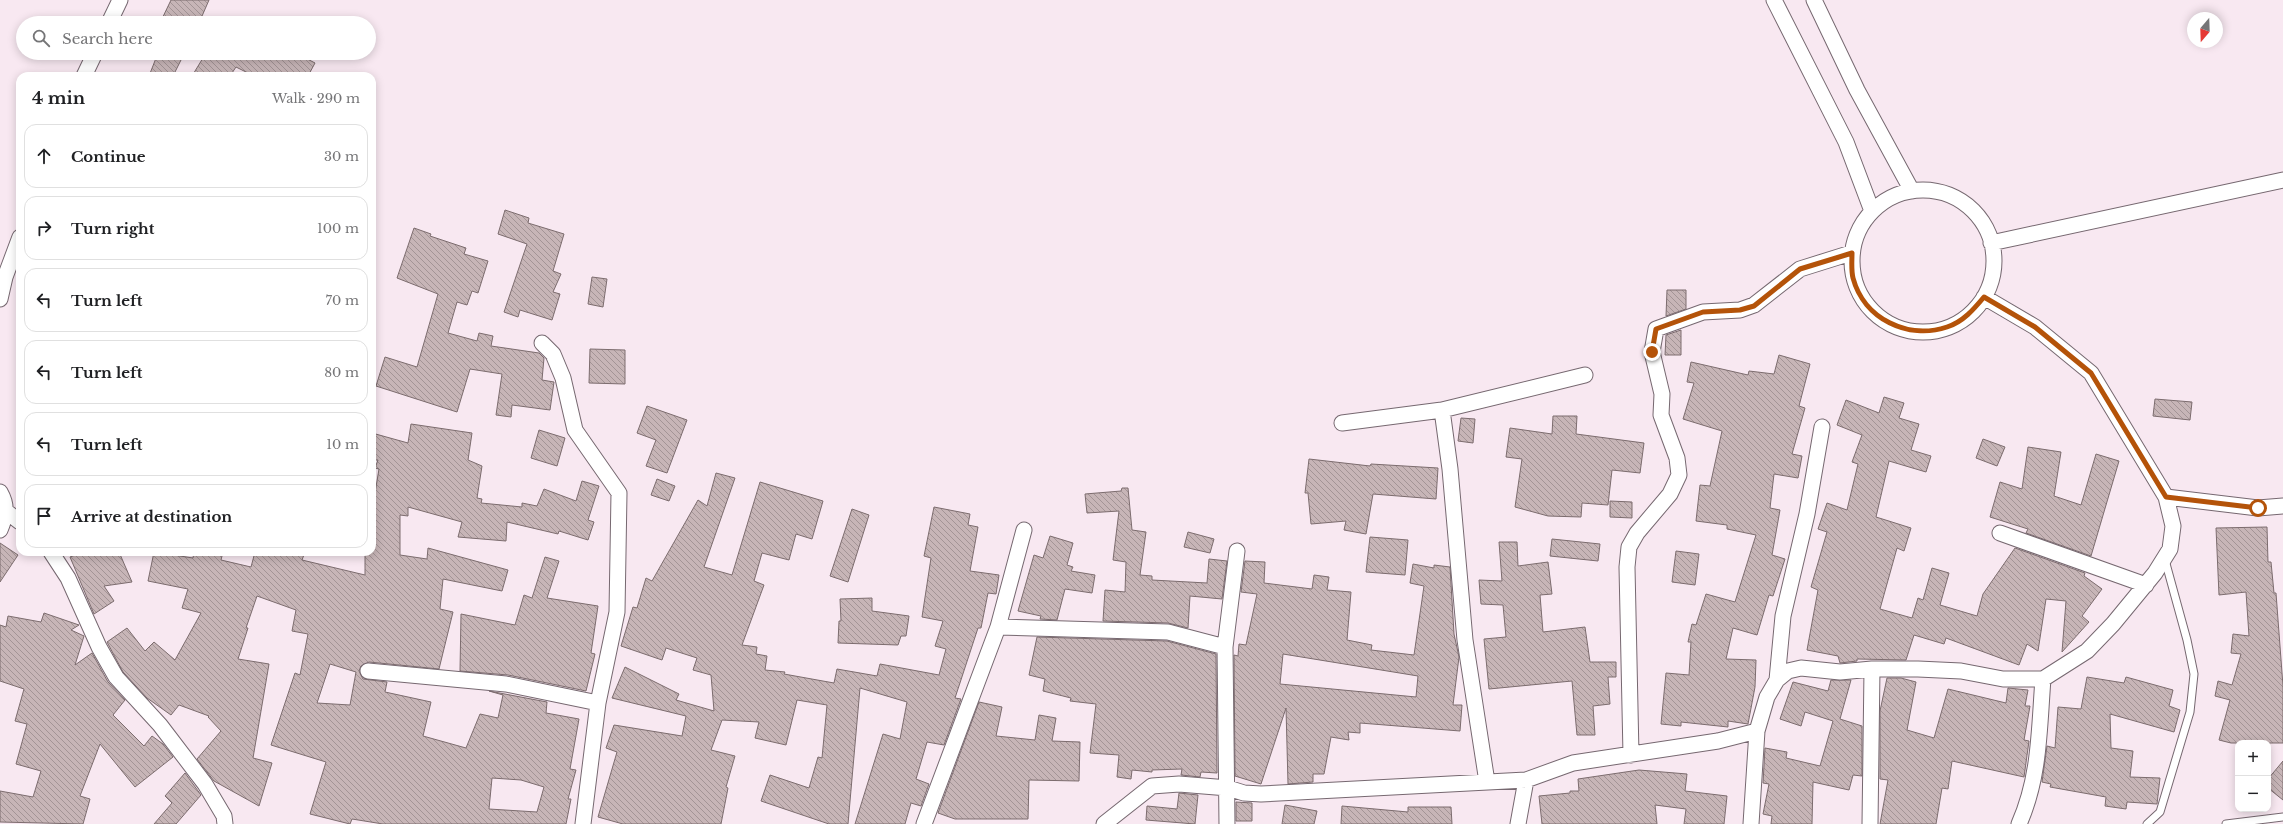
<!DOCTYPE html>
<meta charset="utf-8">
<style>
body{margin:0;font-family:"Libre Baskerville",serif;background:#f6f6f6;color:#202124}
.controls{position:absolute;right:12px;bottom:12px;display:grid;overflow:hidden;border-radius:8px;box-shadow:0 2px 10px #0003}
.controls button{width:36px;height:36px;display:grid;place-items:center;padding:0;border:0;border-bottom:1px solid #e0e0e0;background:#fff;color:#202124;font:20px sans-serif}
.compass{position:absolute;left:2187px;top:12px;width:36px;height:36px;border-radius:50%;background:#fff;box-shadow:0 2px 10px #0003;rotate:199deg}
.stop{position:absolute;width:12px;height:12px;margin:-9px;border:3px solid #b45309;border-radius:50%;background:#fff}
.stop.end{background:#b45309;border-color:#fff;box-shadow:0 1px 4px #0008}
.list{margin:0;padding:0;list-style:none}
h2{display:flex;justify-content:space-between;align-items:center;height:52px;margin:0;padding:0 16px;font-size:17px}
h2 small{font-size:13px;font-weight:400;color:#757577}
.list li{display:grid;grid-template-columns:26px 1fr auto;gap:12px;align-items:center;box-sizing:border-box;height:64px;margin:0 8px 8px;padding:0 8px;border:1px solid #e0e0e0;border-radius:12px}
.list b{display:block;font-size:15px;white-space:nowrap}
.list em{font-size:13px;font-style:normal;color:#757577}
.icon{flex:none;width:22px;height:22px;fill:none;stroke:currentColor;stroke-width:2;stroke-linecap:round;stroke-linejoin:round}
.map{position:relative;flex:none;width:2283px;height:824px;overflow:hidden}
.search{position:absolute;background:#fff;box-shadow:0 2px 10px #0003;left:16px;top:16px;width:360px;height:44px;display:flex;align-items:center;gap:10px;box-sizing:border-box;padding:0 14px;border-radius:22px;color:#757577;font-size:15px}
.panel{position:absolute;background:#fff;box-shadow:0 2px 10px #0003;left:16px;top:72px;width:360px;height:484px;border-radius:12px}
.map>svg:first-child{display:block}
.building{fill:url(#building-back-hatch);stroke:#7c6c6e;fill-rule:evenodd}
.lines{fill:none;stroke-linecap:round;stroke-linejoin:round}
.service-casing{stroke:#766870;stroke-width:9}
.minor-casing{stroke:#766870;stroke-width:17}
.service{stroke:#fff;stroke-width:7}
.minor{stroke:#fff;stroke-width:15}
.route{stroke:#b45309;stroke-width:5}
</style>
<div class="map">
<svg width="2283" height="824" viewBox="0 0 2283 824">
<defs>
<pattern id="building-back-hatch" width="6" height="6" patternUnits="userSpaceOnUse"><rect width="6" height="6" fill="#c7b5b7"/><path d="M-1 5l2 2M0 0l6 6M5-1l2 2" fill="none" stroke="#a39496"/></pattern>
</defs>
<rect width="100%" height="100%" fill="#f8e8f1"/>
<path class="building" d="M171,0H209L199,23H160Z
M158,53H168L182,58L173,76H149Z
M206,53H296L315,63L308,76H254L236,67L230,76H192Z
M505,210L529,218L528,223L564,234L553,271L561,274L553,292L560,294L552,320L520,310L518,317L504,312L527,244L498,234Z
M414,228L431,234L430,236L466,248L464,254L488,261L478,293L472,291L467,305L457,302L448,333L477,341L479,333L493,336L491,346L539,353L544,358L542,380L554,382L550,410L512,405L511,417L496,415L502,374L470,369L457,412L376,386L385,357L417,367L438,294L397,278Z
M592,277L607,279L603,307L588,304Z
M1667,290H1686V309L1666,316Z
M1681,330V355H1665L1666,335Z
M590,349L625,350V384L589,383Z
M1779,355L1810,364L1799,406L1805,408L1792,454L1802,456L1798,478L1774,474L1770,508L1780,510L1772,555L1785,559L1773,596L1769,595L1757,635L1733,628L1726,659L1756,660L1755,687L1748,724L1728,721V727L1681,722V726L1661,724L1666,673L1689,675L1691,642H1688L1692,624L1696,625L1706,594L1735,602L1756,535L1727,529V525L1696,521L1700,485L1710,486L1722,431L1683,419L1694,383L1687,382L1691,362L1748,375L1749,371L1774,374Z
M1884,397L1904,403L1899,418L1919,424L1911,450L1931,456L1926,472L1889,461L1876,517L1911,528L1904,551L1897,548L1880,609L1912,618L1918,598L1923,600L1932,568L1949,573L1940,605L1977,616L1983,594L2015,548L2085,573L2084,576L2102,589L2082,616L2089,622L2062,652L2066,601L2046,599L2038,651L2027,644L2019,665L1946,638L1944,644L1914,635L1906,660L1857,659V661L1840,663L1838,656L1807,650L1818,590L1811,587L1827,532L1818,529L1827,503L1847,510L1858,464L1852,462L1862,435L1837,425L1846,400L1879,413Z
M2155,399L2192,402L2190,420L2153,416Z
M647,406L687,420L667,473L646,466L656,440L637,433Z
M1553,416H1577L1576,434L1644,443L1640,473L1612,470L1608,505L1582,503L1581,517L1548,516L1515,507L1522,459L1506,457L1510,428L1552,434Z
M1461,418L1475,419L1473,443L1458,441Z
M411,424L472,433L468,460L482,466L477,498L482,499L481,503L522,507V503L537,506L544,489L576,501L582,481L599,486L588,520L594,522L588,540L559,531L558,534L507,522L506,541L458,537L462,522L408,507V516L400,515V555L427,559L428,548L508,570L502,591L443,579L440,609L453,612L439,669L369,662L361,666L359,671L363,679L387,682L385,692L431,702L423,736L466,748L480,714L498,718L503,695L489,691L547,702L546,713L579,719L570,769L576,770L568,799H571L566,824H383L352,819L350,824L310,814L326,762L271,745L295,673L300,675L308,634L292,631L296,610L257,596L246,628H248L238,659L269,664L253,758L272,763L259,806L214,781L197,759L221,731L208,717L209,716L179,705L171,715L147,698L123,672L107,642L127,628L145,651L154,642L175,660L201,613L182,608L188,589L148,581L154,552L193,558L194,552H223L221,560L251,567L255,552H305L302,560L365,575V552H372V511L379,469L375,468L378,460H372V433L408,443ZM330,664L356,672L350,705L317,703ZM492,778L521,780L544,787L537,812L489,809Z
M539,430L565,438L557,466L531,458Z
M1983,439L2005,447L1997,466L1976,458Z
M2028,447L2061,452L2054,496L2081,505L2096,454L2119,461L2091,556L2026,533L2028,529L1990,517L2000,482L2022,489Z
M1309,459L1370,466L1371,464L1438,468L1436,499L1373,494L1366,534L1344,530L1346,521L1311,524L1308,493H1305Z
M716,473L735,478L704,567L732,575L760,482L823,501L812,539L796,534L789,560L762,553L754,581L764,585L742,645L757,647L756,654L767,656L765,670L785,672L784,674L834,683L837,669L877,676L880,664L939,675L946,649L935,646L943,621L922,617L931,558L924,556L934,507L970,514L968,525L978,527L970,571L999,575L996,594L988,593L981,628H978L955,698L961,699L944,745L927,742L916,779L929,784L921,806L911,803L905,824H855L883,734L900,739L907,702L860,688L848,824H829L761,801L770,775L809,788L818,757L822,758L827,705L797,700L786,745L755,738L759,722L722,720L711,750L735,756L726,787L728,788L721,824H623L598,817L617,752L606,748L614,725L682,736L686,716L612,698L625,667L679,694L676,700L714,711L711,675L693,670L697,658L666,648L662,660L621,646L633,607L637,608L646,578L652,581L698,500L707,506Z
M657,479L675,486L669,501L651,495Z
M1122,488H1128L1132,530L1146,532L1140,575L1152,576V580L1207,583L1209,559L1227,561L1222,599L1190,596L1188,628L1168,623L1103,621L1105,590L1125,592L1126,562L1113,560L1119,511L1087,513L1085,494L1121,491Z
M1610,501L1632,502V518L1610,517Z
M852,509L869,515L848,582L830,576Z
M2267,527L2268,562H2271L2274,593H2276L2283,686V743H2231L2219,740L2230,700L2215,696L2218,681L2232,685L2241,654L2231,653L2233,634L2249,636L2246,592L2219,595L2216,528Z
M1188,532L1214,539L1210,553L1184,547Z
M1050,536L1073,543L1067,565L1073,567L1071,571L1095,575L1092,593L1065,589L1057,620L1040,619L1041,616L1018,611L1034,555L1043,558Z
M1370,537L1408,540L1405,575L1366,572Z
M1552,539L1600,544L1598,561L1550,556Z
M1499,542H1517L1518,566L1548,562L1552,594L1540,595L1543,632L1585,627L1590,662H1616V677H1608L1610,704L1593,706L1595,735H1577L1572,681L1489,689L1484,639L1506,637L1503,605L1481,604L1479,580L1502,581Z
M0,543L18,555L0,582Z
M1676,551L1699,554L1695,585L1672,582Z
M83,552H119L132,582L104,586L114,601L94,614L70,557Z
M545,557L559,561L547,598L598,606L591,653L595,654L586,691L508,675L460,671L461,614L515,625L524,595L532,598Z
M1245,561L1265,562L1264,583L1312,589L1314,575L1329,577L1327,590L1351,592L1347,640L1372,645L1371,650L1414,655L1424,586L1410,583L1413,564L1434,568V565L1450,567L1454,634L1459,657L1453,705H1462L1460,731L1360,723V733L1348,732L1349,740L1331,737L1324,774H1313V782L1288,784L1286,708L1261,784L1235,776L1234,655L1238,656L1239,644L1246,645L1257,594L1241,592ZM1283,654L1418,676L1416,697L1280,684Z
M872,598V611L909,616L906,636H901L898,645L838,643L839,621H841L840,599Z
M44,613L79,625L71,630L84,636L75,665L92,653L108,682L125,700L113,715L144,746L152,736L163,744L173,757L135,787L100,744L80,796L90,799L83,824L0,822V791L33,797L41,771L16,764L27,724L15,721L24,689L0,681V625L6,627L8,616L41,622Z
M1037,637L1167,641L1216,654L1217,773L1201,772L1200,777L1181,775L1182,769L1152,770V772L1132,770L1131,779L1117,777L1119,755L1090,753L1096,704L1070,701L1071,698L1043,691L1045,679L1029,675Z
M2087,677L2124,683L2126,677L2173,690L2169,706L2180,710L2174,732L2110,714L2111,748L2133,751L2130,777L2160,778L2157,804L2127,802L2126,809L2105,806L2106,797L2050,787L2051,784L2042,782L2047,746L2055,748L2058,707L2081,709Z
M1887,678H1901L1916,682L1907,730L1934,738L1948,689L2006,703L2008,688L2028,690L2025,706H2030L2024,740L2029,741L2024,777L1952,761L1948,789L1942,788L1936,824H1880L1888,780L1880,779V711Z
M1831,680H1851L1840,719L1862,726V776L1853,775L1849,790L1813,782L1812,824H1771L1772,816L1763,814L1769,784L1763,783L1765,748L1787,752L1786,758L1820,766L1833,721L1805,712L1801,726L1780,719L1793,682L1828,691Z
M979,702L1002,707L996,736L1035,740L1039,715L1056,718L1052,741L1080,742L1079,781L1029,780L1028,819H955L938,813Z
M2283,761V800L2268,788V779Z
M1639,770L1687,774L1685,791L1727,796L1724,824H1684L1686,809L1655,805L1657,824H1542L1539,796L1570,793V791H1579L1578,779Z
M185,773L201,795L176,824H154L172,803L165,796Z
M1179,793L1198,795L1195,824L1146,820L1147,806L1177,809Z
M1236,802L1252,803V821H1236Z
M1285,805L1317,811L1314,824H1282Z
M1342,806L1408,812V807H1451L1452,824H1341Z"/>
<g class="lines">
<defs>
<path id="service" d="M2147,824L2160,812L2190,712L2194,674L2187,640L2165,560
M2226,824L2283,817"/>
<path id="minor" d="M1774,0L1846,142L1872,211
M1814,0L1857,90L1912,191
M109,23L120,0
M84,76L95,53
M1852 261a71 71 0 1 1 142 0a71 71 0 1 1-142 0Z
M1991,243L2283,180
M0,299L5,277L20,237
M542,343L553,354L563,378L575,430L619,493L617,612L598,703L583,824
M1442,410L1450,469L1465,640L1487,782
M1342,423L1442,410L1585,375
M0,492C8,506 6,516 0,530
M2166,497L2258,508L2283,506
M7,512L20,522
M2000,533L2146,585
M51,552L68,578L99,647L116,677L160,725L205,784L224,816L225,824
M998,627L1168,632L1225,647
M368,671L506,684L598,703
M1777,680L1783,616L1807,514L1822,427
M1631,755L1627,567L1629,547L1637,533L1670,494L1679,475L1677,458L1661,415L1662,394L1652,352L1656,329L1703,312L1740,310L1754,305L1800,269L1851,253
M924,824L998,627L1024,530
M1104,824L1152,786L1179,784L1228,788L1244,793L1261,794L1526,780L1573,763L1718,741L1757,731
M1227,824L1225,647L1237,551
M1518,824L1526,780
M1751,824L1757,731L1767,697L1777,680L1788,671L1801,668L1840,672L1872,669H1918L1961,671L2003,679H2043L2087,651L2113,624L2155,573L2170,549L2173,526L2166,497L2091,373L2035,327L1984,297
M1870,824L1872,669
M2019,824C2040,777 2039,729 2043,679"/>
</defs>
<use href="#service" class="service-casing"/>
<use href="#minor" class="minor-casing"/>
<use href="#service" class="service"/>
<use href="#minor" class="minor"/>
</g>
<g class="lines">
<path class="route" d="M1652,352L1656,329L1703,312L1740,310L1754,306L1800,269L1852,253C1852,261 1851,270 1853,278C1864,319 1908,340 1947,327C1963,322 1974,309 1984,297L2035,327L2091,373L2166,497L2258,508"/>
</g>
</svg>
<div class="controls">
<button>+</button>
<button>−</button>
</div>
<svg class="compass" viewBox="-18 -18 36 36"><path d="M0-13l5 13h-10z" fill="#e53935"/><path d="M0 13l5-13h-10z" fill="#757577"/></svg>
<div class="stop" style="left:2258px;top:508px"></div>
<div class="stop end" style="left:1652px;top:352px"></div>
<div class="search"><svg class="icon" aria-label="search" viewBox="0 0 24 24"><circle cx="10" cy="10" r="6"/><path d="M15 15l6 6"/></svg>Search here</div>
<section class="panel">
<h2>4 min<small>Walk · 290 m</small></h2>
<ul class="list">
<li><svg class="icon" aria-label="ahead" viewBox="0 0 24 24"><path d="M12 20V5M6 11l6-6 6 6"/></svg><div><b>Continue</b></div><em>30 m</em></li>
<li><svg class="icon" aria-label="right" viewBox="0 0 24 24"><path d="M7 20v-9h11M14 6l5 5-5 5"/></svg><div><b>Turn right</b></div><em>100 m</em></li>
<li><svg class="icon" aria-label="left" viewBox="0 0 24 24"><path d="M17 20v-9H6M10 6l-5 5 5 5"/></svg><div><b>Turn left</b></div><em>70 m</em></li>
<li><svg class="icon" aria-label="left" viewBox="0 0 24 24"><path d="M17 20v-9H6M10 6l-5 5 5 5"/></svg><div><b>Turn left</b></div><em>80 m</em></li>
<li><svg class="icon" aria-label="left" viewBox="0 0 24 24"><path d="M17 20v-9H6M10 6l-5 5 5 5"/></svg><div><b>Turn left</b></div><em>10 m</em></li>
<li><svg class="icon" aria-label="arrive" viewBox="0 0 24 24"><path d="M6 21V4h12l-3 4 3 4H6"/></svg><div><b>Arrive at destination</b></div></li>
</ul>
</section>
</div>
